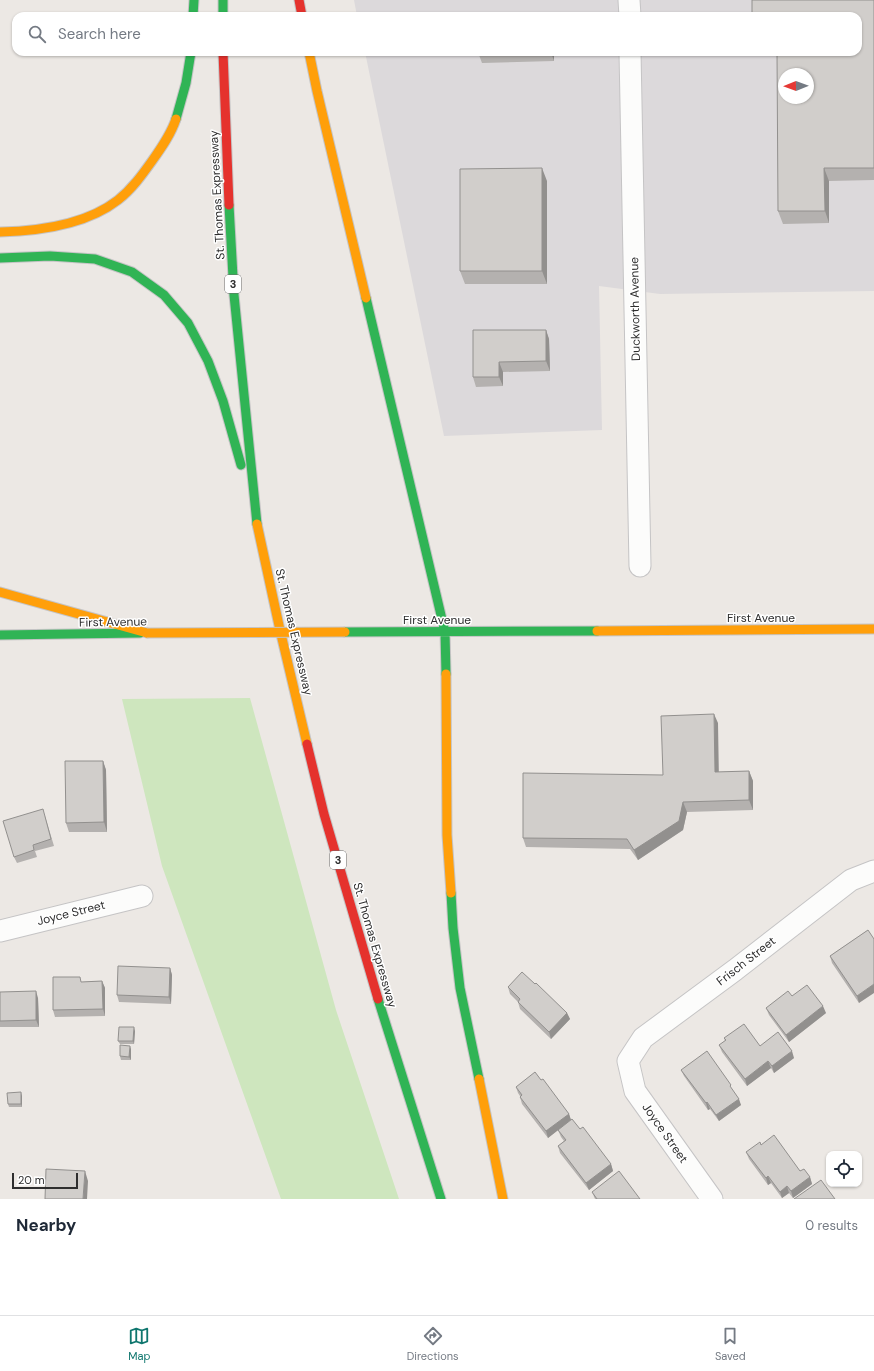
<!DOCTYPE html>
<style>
body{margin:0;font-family:"DM Sans",sans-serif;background:#f6f6f7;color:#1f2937}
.controls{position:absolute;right:12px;bottom:12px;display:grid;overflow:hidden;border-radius:8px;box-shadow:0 1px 3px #0004}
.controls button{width:36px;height:36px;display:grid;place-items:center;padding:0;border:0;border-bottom:1px solid #e0e1e3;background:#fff;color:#1f2937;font:20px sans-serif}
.compass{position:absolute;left:778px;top:68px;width:36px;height:36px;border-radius:50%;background:#fff;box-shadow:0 1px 3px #0004;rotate:269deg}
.scale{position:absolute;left:12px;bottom:10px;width:66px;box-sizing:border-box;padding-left:4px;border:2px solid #2e2e2e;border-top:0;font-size:11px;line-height:14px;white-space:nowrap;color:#2e2e2e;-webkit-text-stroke:3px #fff;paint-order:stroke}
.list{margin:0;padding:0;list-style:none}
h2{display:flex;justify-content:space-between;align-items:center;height:52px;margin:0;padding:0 16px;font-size:17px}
h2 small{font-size:13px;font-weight:400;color:#747a83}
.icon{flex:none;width:22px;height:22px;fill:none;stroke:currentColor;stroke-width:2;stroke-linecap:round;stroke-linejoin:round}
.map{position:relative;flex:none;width:874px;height:1199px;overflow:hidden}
.search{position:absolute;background:#fff;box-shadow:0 1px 3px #0004;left:12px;right:12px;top:12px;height:44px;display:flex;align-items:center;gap:10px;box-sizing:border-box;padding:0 14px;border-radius:12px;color:#747a83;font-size:15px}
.sheet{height:116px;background:#fff}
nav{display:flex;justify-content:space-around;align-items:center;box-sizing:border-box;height:56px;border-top:1px solid #e0e1e3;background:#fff;font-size:11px;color:#747a83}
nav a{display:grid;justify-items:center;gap:2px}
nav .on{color:#0f766e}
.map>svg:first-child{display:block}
.industrial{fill:#dcd9db;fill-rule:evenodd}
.green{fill:#cee6be}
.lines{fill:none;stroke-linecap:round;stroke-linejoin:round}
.street-casing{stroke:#c5c4c5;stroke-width:23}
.fast-casing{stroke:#c5c4c5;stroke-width:11}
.slow-casing{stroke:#c5c4c5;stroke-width:11}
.jam-casing{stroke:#c5c4c5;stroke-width:11}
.street{stroke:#fcfcfb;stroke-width:21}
.fast{stroke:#30b455;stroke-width:9}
.slow{stroke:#ff9f0a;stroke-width:9}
.jam{stroke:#e5322d;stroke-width:9}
.slow-bridge-casing{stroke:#c5c4c5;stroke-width:11;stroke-linecap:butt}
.slow-bridge{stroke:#ff9f0a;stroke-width:9}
.wall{fill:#b4b1af}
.shaded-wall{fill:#92908e}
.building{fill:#d1cecb;stroke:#92908e;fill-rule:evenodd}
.labels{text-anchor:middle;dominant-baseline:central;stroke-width:3;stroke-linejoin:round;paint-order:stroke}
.shield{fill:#fff;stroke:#6d6d6d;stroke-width:1}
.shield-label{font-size:11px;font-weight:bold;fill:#2e2e2e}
.street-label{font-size:12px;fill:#2e2e2e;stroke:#fff}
</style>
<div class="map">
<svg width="874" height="1199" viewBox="0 0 874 1199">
<rect width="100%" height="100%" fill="#ece8e4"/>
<path class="industrial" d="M354,0H874V291L660,294L599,286L602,430L444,436L365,52H858V16H357ZM784,74H808V98H784Z"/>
<path class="green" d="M250,698L336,1010L399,1199H281L162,866L122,699Z"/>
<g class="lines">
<defs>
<path id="street" d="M629,0L630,16
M630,52L640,566
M0,931L142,896
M712,1199L635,1091L628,1061L643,1038L735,970L851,880L874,871"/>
<path id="fast" d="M223,0V16
M193,16L194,0
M176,119L186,83L191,52
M229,205L234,295L257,524
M0,258L50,256L95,259L132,272L164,295L188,323L208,361L223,401L241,465
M366,298L445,632L446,674
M345,632L597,631
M0,635L140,633
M451,893L453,928L460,988L479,1079
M378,999L441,1199"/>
<path id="slow" d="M309,52L317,91L366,298
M0,232C40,231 86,225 118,200C132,189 142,175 152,161C162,147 171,134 176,119
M257,524L280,630L307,744
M0,592L147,633
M597,631L874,629
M446,674L447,835L451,893
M479,1079L503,1199"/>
<path id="jam" d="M299,0L302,16
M223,52L229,205
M307,744L324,814L378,999"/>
</defs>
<use href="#street" class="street-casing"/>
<use href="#fast" class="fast-casing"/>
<use href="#slow" class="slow-casing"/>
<use href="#jam" class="jam-casing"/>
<use href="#street" class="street"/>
<use href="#fast" class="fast"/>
<use href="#slow" class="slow"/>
<use href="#jam" class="jam"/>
<defs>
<path id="slow-bridge" d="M147,633L345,632"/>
</defs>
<use href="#slow-bridge" class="slow-bridge-casing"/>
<use href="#slow-bridge" class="slow-bridge"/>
</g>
<path class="wall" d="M874,0V180L829,181V223L783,224L778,211L858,52Z
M465,52H554V61L482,63L479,55H466Z
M547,181V284H465L460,271Z
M546,330L549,339L550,371L503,372V386L476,387L473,377Z
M718,723V772L749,771L753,781V810L687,812L683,830L638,860L630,849L526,847L523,838L663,775Z
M103,761L106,770L107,832H69L66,823Z
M45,816L54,846L35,851L37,857L17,863L14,857Z
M868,930L859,1003L832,963L830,956Z
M170,968L172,975L171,1004L119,1002L117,995Z
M102,981L105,988V1016L55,1017L53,1010L82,982Z
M535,984L567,1013L570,1019L551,1039L520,1009L518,1002L510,994L508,987Z
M0,992L38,998L39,1027H0Z
M792,996L826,1013L789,1042L769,1015L766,1008Z
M135,1031L134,1044H120L118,1041Z
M724,1038L760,1046L794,1058L774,1073L771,1068L747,1086L722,1052L719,1045L725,1041Z
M131,1049V1060H121L120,1056Z
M681,1070L733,1091L741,1105L719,1121L710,1109L708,1110L684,1076Z
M541,1080L569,1114L571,1120L611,1164L613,1171L589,1190L560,1153L558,1146L564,1141L561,1137L558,1130L548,1138L522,1104L520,1097V1096L518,1093L516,1087Z
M22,1096V1107H9L8,1104Z
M761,1145L810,1177L812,1184L793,1198L789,1193L782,1198L771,1183L768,1185L749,1159L746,1152Z
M592,1192L640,1199H595Z"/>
<path class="shaded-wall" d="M551,52H554V61Z
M542,168L547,181V284L542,271Z
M824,168L829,181V223L825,211Z
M546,330L549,339L550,371L546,361Z
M499,362L503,372V386L499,377Z
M714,714L718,723L719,782L715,772Z
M103,761L106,770L107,832L104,822Z
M749,771L753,781V810L749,800Z
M683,802L687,812L683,830L638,860L634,850Z
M170,968L172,975L171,1004L169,997Z
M102,981L105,988V1016L103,1009Z
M874,984V993L859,1003L857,996Z
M36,991L38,998L39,1027L36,1020Z
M823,1006L826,1013L789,1042L786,1035Z
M567,1013L570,1019L551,1039L549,1032Z
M134,1027L135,1031L134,1044L133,1041Z
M130,1046L131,1049V1060L129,1057Z
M792,1051L794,1058L774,1073L772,1066Z
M768,1061L771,1068L747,1086L745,1079Z
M21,1092L22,1096V1107L21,1104Z
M739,1099L741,1105L719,1121L716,1115Z
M707,1102L710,1109L708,1110L706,1103Z
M569,1114L571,1120L548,1138L546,1131Z
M611,1164L613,1171L589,1190L586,1183Z
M85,1171L88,1181L87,1199H83Z
M768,1176L771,1183L768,1185L766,1178Z
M810,1177L812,1184L793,1198L791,1191Z
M787,1186L789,1193L782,1198L780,1192Z"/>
<path class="building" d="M752,0H874V168H824L825,211H778L777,52H858V16H752ZM784,74H808V98H784Z
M478,52H532L478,53Z
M542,168V271H460V169Z
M473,330H546V361L499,362V377H473Z
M714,714L715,772L749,771V800L683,802L679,821L634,850L627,839L523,838V773L663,775L661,716Z
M65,761H103L104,822L66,823Z
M43,809L51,839L33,845L34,850L14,857L3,821Z
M868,930L874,939V984L857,996L830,956Z
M118,966L170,968L169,997L117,995Z
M522,972L535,984L536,983L567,1013L549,1032L518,1002L520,999L508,987Z
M53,977H80L81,982L102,981L103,1009L53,1010Z
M807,985L823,1006L786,1035L766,1008L788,991L792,996Z
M36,991V1020L0,1021V992Z
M744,1024L760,1046L778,1032L792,1051L772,1066L768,1061L745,1079L719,1045L726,1040L724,1038Z
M119,1027H134L133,1041H118Z
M120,1045L130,1046L129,1057L120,1056Z
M707,1051L731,1085L730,1086L739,1099L716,1115L707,1102L706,1103L681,1070Z
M535,1072L541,1080L543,1079L569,1114L546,1131L520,1097L522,1095L516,1087Z
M21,1092V1104H8L7,1093Z
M572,1119L580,1129L583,1127L611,1164L586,1183L558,1146L566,1140L558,1130Z
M774,1135L800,1171L804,1169L810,1177L791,1191L787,1186L780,1192L768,1176L766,1178L746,1152L760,1142L761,1145Z
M46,1169L85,1171L83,1199H45Z
M619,1171L640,1199H597L592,1192Z
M821,1180L835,1199H794Z"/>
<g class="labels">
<g class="shield">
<rect x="225" y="275" width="16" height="18" rx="3"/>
<rect x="330" y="851" width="16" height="18" rx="3"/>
</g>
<g class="shield-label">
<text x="233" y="284">3</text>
<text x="338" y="860">3</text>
</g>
<g class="street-label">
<text transform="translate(217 195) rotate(-93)">St. Thomas Expressway</text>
<text transform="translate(635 309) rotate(-91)">Duckworth Avenue</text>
<text x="761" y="618">First Avenue</text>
<text x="437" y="620">First Avenue</text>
<text transform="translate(113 622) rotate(-1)">First Avenue</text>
<text transform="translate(294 632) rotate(77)">St. Thomas Expressway</text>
<text transform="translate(71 913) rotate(-14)">Joyce Street</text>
<text transform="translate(375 945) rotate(74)">St. Thomas Expressway</text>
<text transform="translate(746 961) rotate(-38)">Frisch Street</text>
<text transform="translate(665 1133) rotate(55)">Joyce Street</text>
</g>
</g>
</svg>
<div class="controls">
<button><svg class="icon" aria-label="locate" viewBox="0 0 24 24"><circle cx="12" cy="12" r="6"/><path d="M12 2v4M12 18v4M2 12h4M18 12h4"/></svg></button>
</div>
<svg class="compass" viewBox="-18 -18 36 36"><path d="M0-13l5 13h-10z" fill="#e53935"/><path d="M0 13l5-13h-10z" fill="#747a83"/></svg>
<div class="scale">20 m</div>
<div class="search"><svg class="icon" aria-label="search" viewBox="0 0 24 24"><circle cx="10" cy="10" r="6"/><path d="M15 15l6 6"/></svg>Search here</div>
</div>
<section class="sheet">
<h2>Nearby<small>0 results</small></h2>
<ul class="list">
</ul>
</section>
<nav>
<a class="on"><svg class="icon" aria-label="map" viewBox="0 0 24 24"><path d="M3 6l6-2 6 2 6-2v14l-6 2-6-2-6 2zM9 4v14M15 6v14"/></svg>Map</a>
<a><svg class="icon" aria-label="directions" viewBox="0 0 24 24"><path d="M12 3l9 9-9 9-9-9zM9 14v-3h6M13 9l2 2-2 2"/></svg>Directions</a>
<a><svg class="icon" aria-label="saved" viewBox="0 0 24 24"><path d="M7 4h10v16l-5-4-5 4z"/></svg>Saved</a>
</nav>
